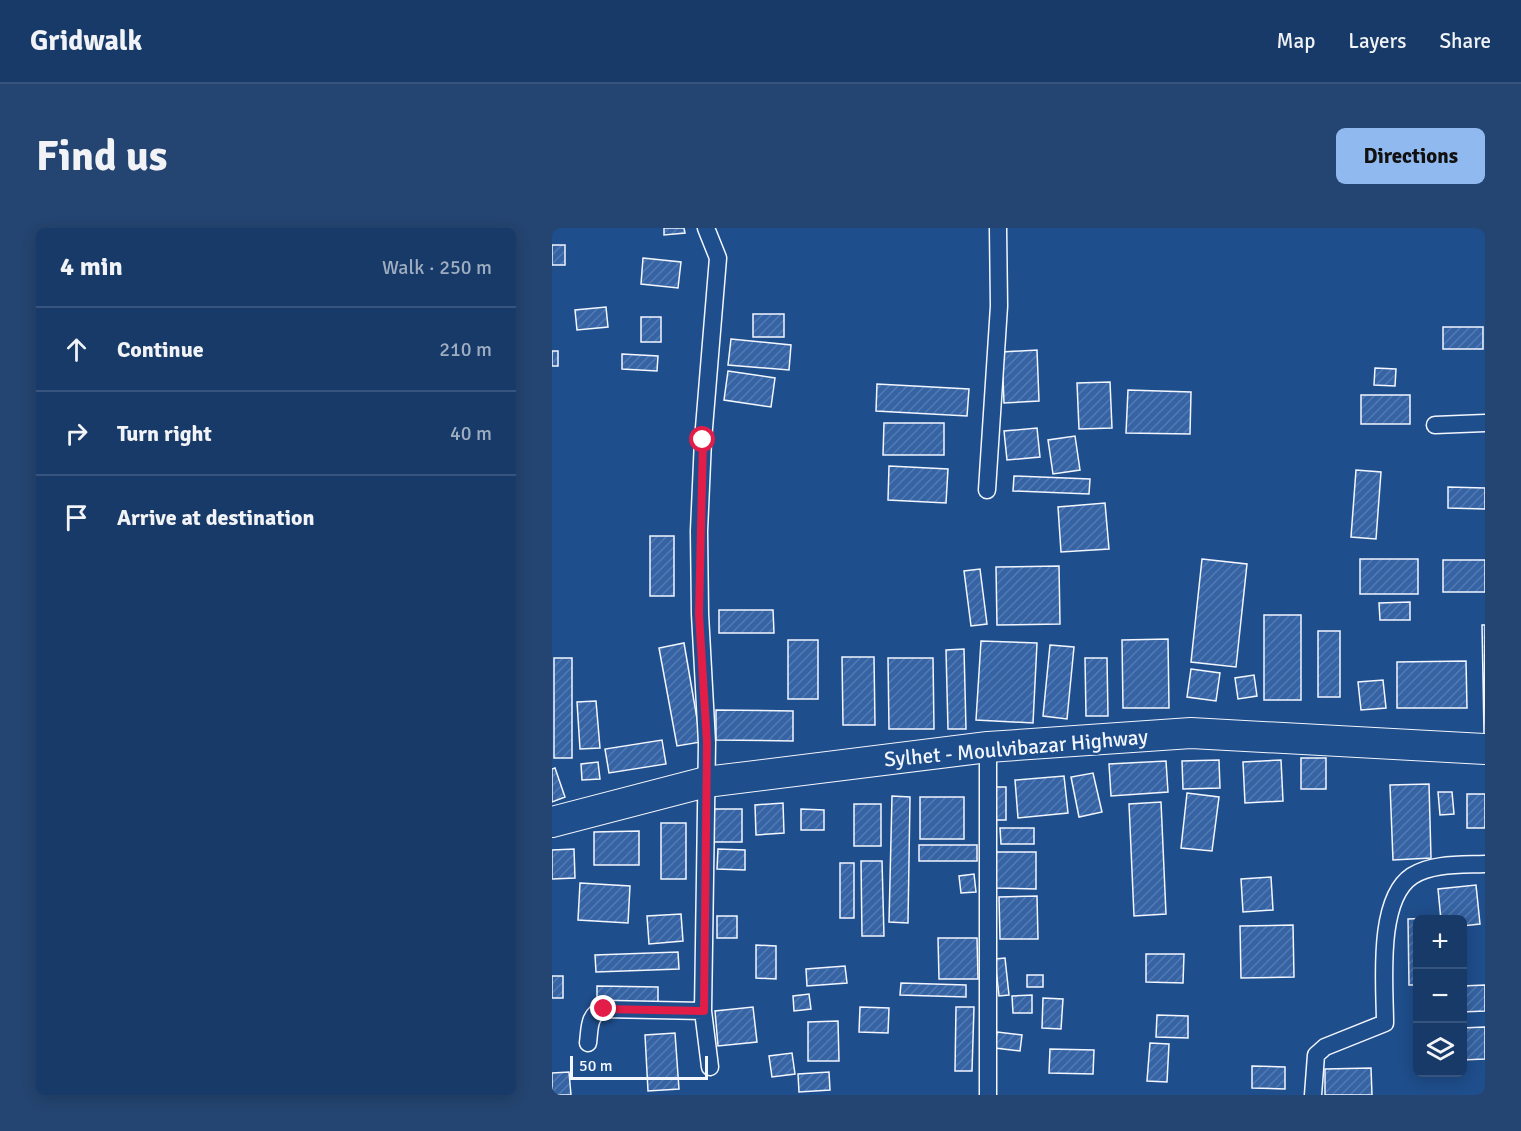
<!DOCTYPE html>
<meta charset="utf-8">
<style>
body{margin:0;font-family:Signika,sans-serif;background:#244571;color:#f1f3f6}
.controls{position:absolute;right:18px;bottom:18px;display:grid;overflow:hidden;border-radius:9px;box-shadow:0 3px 15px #0003}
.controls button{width:54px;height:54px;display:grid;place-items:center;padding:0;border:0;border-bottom:2px solid #36547d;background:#173a69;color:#f1f3f6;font:30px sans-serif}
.scale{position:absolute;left:18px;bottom:15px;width:138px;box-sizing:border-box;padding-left:6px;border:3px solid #f2f6ff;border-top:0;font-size:16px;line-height:21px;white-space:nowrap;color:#f2f6ff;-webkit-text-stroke:4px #1f4e8c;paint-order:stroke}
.stop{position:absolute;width:18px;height:18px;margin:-14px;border:4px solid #e11d48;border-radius:50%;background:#fff}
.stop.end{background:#e11d48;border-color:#fff;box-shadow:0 2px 6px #0008}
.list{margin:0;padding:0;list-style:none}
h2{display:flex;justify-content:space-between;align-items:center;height:78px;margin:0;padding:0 24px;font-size:26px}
h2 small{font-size:20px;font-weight:400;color:#9eadc0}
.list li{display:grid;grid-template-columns:39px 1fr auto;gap:18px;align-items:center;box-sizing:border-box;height:84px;padding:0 24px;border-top:2px solid #36547d}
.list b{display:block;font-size:22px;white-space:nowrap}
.list em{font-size:20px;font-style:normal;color:#9eadc0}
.icon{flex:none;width:33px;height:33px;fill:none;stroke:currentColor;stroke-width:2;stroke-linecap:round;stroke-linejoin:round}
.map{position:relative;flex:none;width:933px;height:867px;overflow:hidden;border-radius:9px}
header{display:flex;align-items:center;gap:36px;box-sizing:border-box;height:84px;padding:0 30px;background:#173a69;border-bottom:2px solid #36547d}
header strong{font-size:28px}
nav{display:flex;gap:33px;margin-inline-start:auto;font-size:21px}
.intro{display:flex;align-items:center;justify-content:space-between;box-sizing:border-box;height:144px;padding:0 36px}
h1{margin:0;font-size:42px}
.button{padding:15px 27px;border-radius:9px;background:#90b9f0;color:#111;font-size:21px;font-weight:700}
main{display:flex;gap:36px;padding:0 36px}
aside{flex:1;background:#173a69;border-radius:9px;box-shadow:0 3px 15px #0003}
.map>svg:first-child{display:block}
.building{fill:url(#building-hatch);stroke:#f2f6ff;stroke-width:1.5}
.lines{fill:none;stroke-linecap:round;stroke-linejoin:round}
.street-casing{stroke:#f2f6ff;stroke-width:19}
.highway-casing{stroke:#f2f6ff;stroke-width:32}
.street{stroke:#1f4e8c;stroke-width:16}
.highway{stroke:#1f4e8c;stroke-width:30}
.route{stroke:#e11d48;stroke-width:8}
.labels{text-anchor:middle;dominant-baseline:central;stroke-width:4.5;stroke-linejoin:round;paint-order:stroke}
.street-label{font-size:21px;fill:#f2f6ff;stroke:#1f4e8c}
</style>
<header>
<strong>Gridwalk</strong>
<nav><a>Map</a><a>Layers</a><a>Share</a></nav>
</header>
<div class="intro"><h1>Find us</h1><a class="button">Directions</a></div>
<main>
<aside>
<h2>4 min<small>Walk · 250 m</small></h2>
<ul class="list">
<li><svg class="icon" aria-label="ahead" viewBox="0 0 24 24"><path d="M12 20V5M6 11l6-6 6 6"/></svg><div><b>Continue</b></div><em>210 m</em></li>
<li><svg class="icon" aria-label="right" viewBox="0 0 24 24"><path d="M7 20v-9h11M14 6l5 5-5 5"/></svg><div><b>Turn right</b></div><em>40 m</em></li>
<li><svg class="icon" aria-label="arrive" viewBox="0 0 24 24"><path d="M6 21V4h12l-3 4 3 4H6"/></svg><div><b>Arrive at destination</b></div></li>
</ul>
</aside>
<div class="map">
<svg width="933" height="867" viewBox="0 0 933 867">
<defs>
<pattern id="building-hatch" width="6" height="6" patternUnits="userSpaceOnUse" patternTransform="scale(1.5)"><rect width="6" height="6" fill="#3563a3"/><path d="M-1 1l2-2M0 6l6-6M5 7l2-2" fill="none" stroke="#537ab1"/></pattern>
</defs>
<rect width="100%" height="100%" fill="#1f4e8c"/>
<path class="building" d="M112,0H132L133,5L112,7Z
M0,17H13V37H0Z
M91,30L129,34L126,60L89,56Z
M54,79L56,99L25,102L23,82Z
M201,86H232V109H201Z
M89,89H109V114H89Z
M891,99H931V121H891Z
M179,111L239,117L237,142L176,137Z
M485,122L487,173L452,175L450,124Z
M0,123H6V138H0Z
M70,126L106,128L105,143L70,141Z
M823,140L844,141L843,158L822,157Z
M176,143L223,150L219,179L172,172Z
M558,154L560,200L527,201L525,155Z
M325,156L417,161L415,188L324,183Z
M576,162L639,164L638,206L574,205Z
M809,167H858V196H809Z
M332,195H392V227H331Z
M485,200L488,229L455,232L452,203Z
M523,208L528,242L501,246L496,212Z
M337,238L396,241L394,275L336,272Z
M804,242L829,244L824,311L799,309Z
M462,248L538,251L537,266L461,263Z
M896,259L933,260V281L896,280Z
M553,275L557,321L509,324L506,279Z
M98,308H122V368H98Z
M650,331L695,336L684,439L639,434Z
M808,331H866V366H808Z
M891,332H933V364H891Z
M507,338L508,396L445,397L444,339Z
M428,341L435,396L419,398L412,343Z
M858,374V392H828L827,375Z
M167,382H221L222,405H167Z
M712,387H749V472H712Z
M930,397H933L932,505Z
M766,403H788V469H766Z
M616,411L617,480H571L570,412Z
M236,412H266V471H236Z
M429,413L485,415L481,495L424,492Z
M132,415L149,514L125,518L107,420Z
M498,417L522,419L515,491L491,488Z
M412,421L414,501H396L394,422Z
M290,429H322L323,497H291Z
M2,430H20V530H2Z
M336,430H381L382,501H337Z
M533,430H555L556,488H534Z
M914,433L915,480H845V434Z
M639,441L668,445L664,473L635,469Z
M702,447L705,468L686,471L683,450Z
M831,452L834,480L809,482L806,454Z
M44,473L48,520L28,521L25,474Z
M164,482L241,483V513L164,512Z
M110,512L114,536L57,545L53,521Z
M749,530H774V561H749Z
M667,532L668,560L631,561L630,533Z
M729,532L731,573L693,575L691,534Z
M614,533L616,564L559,568L557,536Z
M46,534L48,551L30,552L29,536Z
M3,540L13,569L0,574V541Z
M541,545L550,584L527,589L519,549Z
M512,548L516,585L466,590L463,552Z
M877,556L879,630L841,632L838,557Z
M443,559H454V592H443Z
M886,564H900L902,586L888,587Z
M635,565L667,569L660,623L629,620Z
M915,566H933V600H915Z
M340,568L358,569L356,695L337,694Z
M368,569H412V611H368Z
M609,574L614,686L582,688L577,576Z
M231,575L232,605L204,607L203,577Z
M302,576H329V618H302Z
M159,581H190V614H159Z
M249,581L272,582V602H249Z
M109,595H134V651H109Z
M448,600H482V616H449Z
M87,603V637H42V604Z
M367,617H425V633H367Z
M22,621L23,650L0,651V622Z
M166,621L193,622V642L165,641Z
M444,624H484V661L444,660Z
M309,633H330L332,708H310Z
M288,635H302V690H288Z
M422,646L424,664L409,665L407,648Z
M719,649L721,682L691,684L689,651Z
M28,655L78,658L76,695L26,692Z
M924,657L928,696L910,698V692H889L886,661Z
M485,668L486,711H448L447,669Z
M129,686L131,713L97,716L95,688Z
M165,688H185V710H165Z
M878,690L866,692V757H857L856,691Z
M741,697L742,749L689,750L688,698Z
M386,710H425L426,751H387Z
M204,717L224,718V751L204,750Z
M126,724L127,741L44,744L43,727Z
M594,726H632L631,755L594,754Z
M453,730L457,767L447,768L443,731Z
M293,738L295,755L255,758L254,741Z
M475,747H491V759H475Z
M0,748H11V770H0Z
M349,755L414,757V769L348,767Z
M933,757V783L910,784V758Z
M45,758L106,759V775H45Z
M257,766L259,781L242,783L241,768Z
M480,767V785H461L460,768Z
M491,770L511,771L509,801L490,800Z
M201,779L205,814L166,818L163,783Z
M308,779L337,780L336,805L307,804Z
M404,779H422L420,843H403Z
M605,787L636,788V810L604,809Z
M286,793L287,833H256V794Z
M933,799V831L910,832V800Z
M445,804L470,807L468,823L443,820Z
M123,805L127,861L96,863L93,807Z
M598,815L617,816L615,854L595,853Z
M498,821L542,822L541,846L497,845Z
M240,825L243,846L220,849L217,828Z
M700,838L733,839V861L700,860Z
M819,840L820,867H773V841Z
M17,844L19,867H0V845Z
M277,844L278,862L247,864L246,846Z"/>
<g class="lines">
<defs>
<path id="street" d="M154,0L166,30L151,212L147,303L148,386L155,515L151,783L158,839
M883,197L933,195
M435,262L447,78L446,0
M436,519V867
M36,815C38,800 36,786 52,781L151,783
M761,867L764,827L773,819L833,795C833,758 824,672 860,648C880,635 910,637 933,636"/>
<path id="highway" d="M0,594L154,554L436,519L639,505L933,521"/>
</defs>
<use href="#street" class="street-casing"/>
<use href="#highway" class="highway-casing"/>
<use href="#street" class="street"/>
<use href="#highway" class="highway"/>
</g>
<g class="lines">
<path class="route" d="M52,781L152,783L155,515L147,386L151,212"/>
</g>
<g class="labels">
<g class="street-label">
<text transform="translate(464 520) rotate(-5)">Sylhet - Moulvibazar Highway</text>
</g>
</g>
</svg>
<div class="controls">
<button>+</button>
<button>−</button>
<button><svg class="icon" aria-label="layers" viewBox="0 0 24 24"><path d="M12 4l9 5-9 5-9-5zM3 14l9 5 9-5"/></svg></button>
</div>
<div class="scale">50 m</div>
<div class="stop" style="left:151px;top:212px"></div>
<div class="stop end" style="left:52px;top:781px"></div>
</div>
</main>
